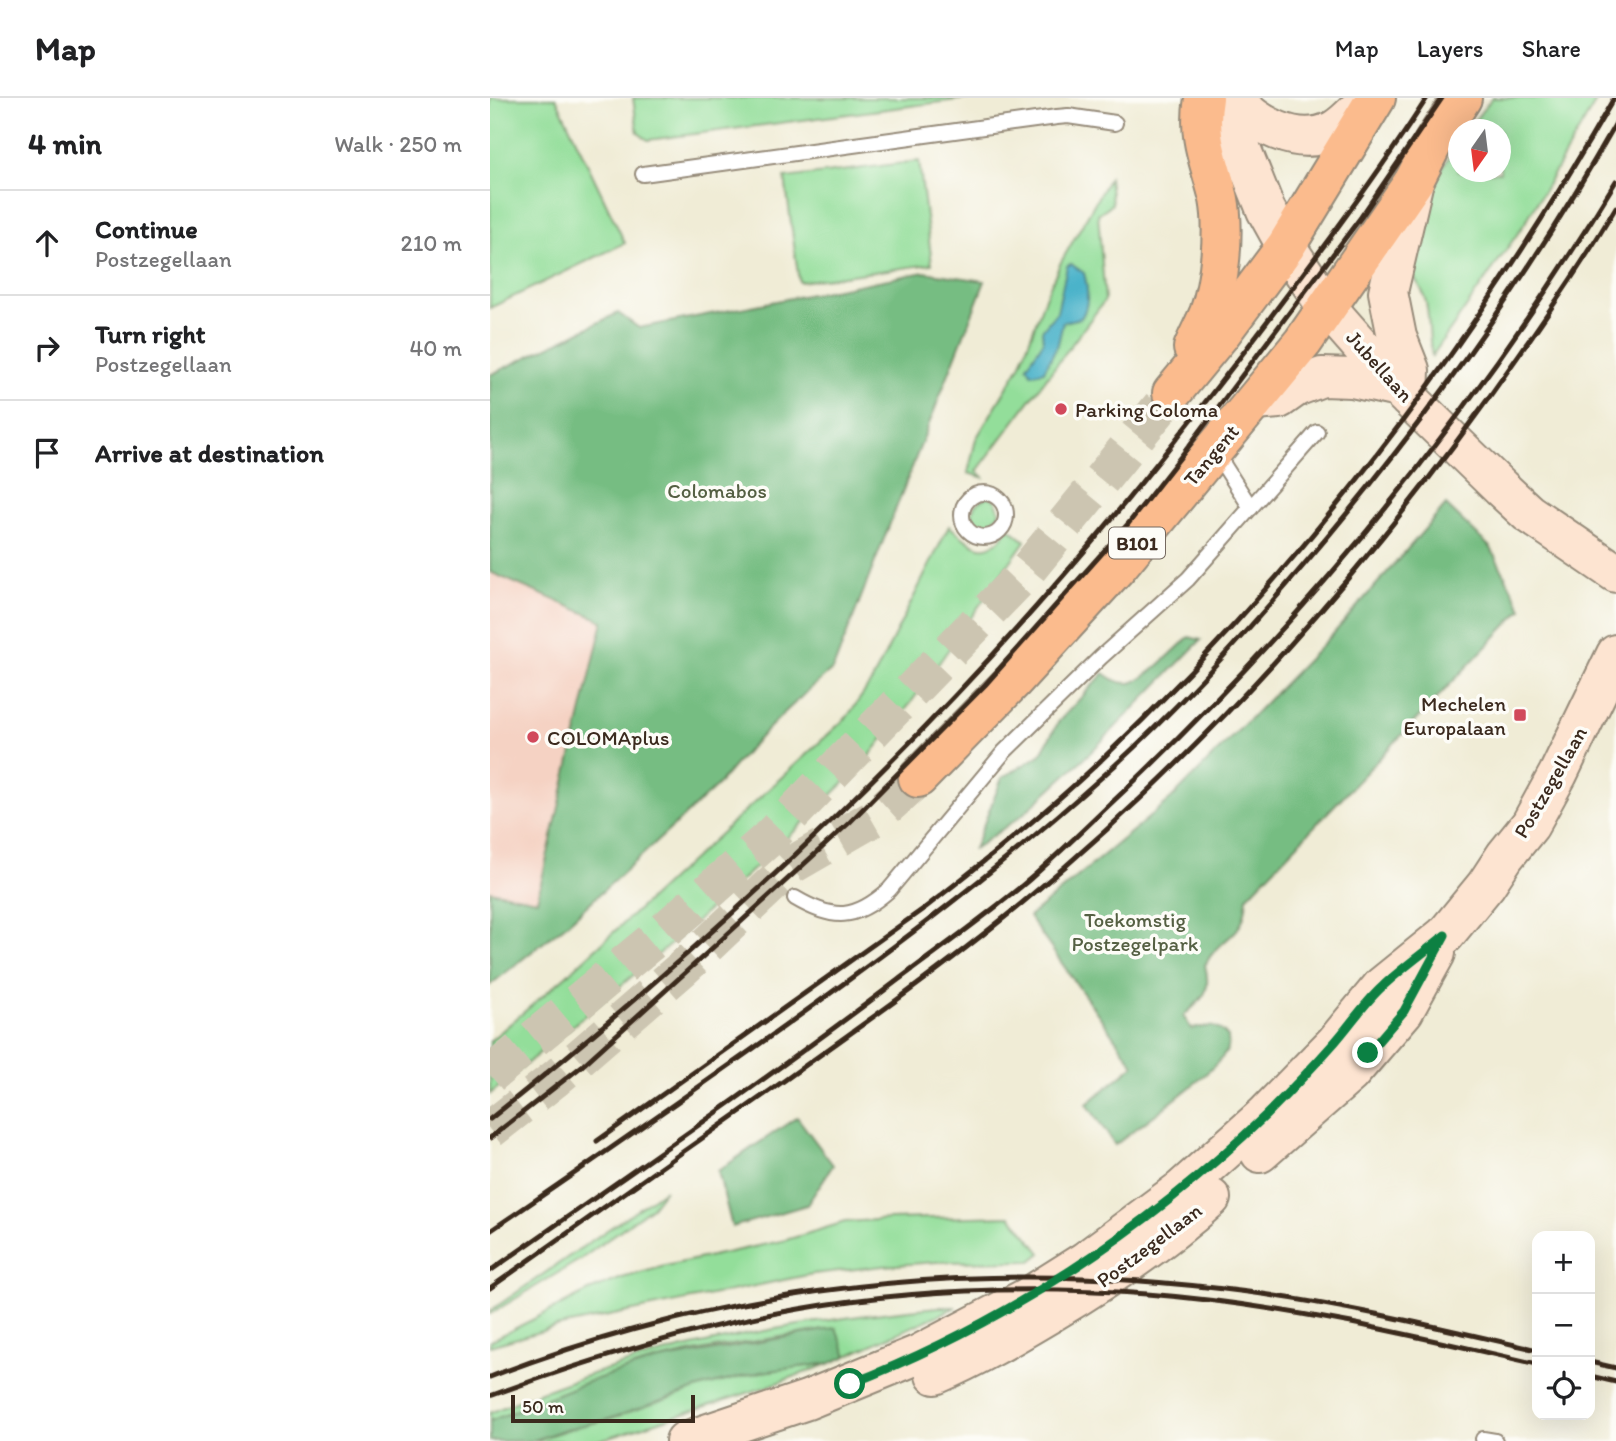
<!DOCTYPE html>
<meta charset="utf-8">
<style>
body{margin:0;font-family:Itim,sans-serif;background:#f6f6f6;color:#202124}
.controls{position:absolute;right:21px;bottom:21px;display:grid;overflow:hidden;border-radius:14px;box-shadow:0 7px 28px #0002}
.controls button{width:63px;height:63px;display:grid;place-items:center;padding:0;border:0;border-bottom:2px solid #e0e0e0;background:#fff;color:#202124;font:35px sans-serif}
.compass{position:absolute;left:958px;top:21px;width:63px;height:63px;border-radius:50%;background:#fff;box-shadow:0 7px 28px #0002;rotate:194deg}
.scale{position:absolute;left:21px;bottom:18px;width:184px;box-sizing:border-box;padding-left:7px;border:4px solid #3b2a1e;border-top:0;font-size:19px;line-height:24px;white-space:nowrap;color:#3b2a1e;-webkit-text-stroke:5px #fdfcf7;paint-order:stroke}
.stop{position:absolute;width:21px;height:21px;margin:-16px;border:5px solid #0b8043;border-radius:50%;background:#fff}
.stop.end{background:#0b8043;border-color:#fff;box-shadow:0 2px 7px #0008}
.list{margin:0;padding:0;list-style:none}
h2{display:flex;justify-content:space-between;align-items:center;height:91px;margin:0;padding:0 28px;font-size:30px}
h2 small{font-size:23px;font-weight:400;color:#757577}
.list li{display:grid;grid-template-columns:46px 1fr auto;gap:21px;align-items:center;box-sizing:border-box;height:105px;padding:0 28px;border-top:2px solid #e0e0e0}
.list b{display:block;font-size:26px;white-space:nowrap}
.list p{margin:0;font-size:23px;white-space:nowrap;color:#757577}
.list em{font-size:23px;font-style:normal;color:#757577}
.icon{flex:none;width:38px;height:38px;fill:none;stroke:currentColor;stroke-width:2;stroke-linecap:round;stroke-linejoin:round}
.map{position:relative;flex:none;width:1126px;height:1343px;overflow:hidden}
header{display:flex;align-items:center;gap:42px;box-sizing:border-box;height:98px;padding:0 35px;background:#fff;border-bottom:2px solid #e0e0e0}
header strong{font-size:33px}
nav{display:flex;gap:38px;margin-inline-start:auto;font-size:24px}
main{display:flex}
aside{flex:1;background:#fff}
.map>svg:first-child{display:block}
.built{fill:#f5d2c3}
.green{fill:#93de9a;stroke:#67845c;stroke-width:2}
.forest{fill:#76bd82;stroke:#587450;stroke-width:2}
.water{fill:#4cb3ca;stroke:#446e74;stroke-width:2}
.lines{fill:none;stroke-linecap:round;stroke-linejoin:round}
.trunk-tunnel{stroke:#ccc5b1;stroke-width:38;stroke-dasharray:38 19;stroke-linecap:butt}
.service-casing{stroke:#968b7a;stroke-width:18}
.secondary-casing{stroke:#968b7a;stroke-width:42}
.trunk-casing{stroke:#968b7a;stroke-width:42}
.service{stroke:#fff;stroke-width:14}
.secondary{stroke:#fde4d1;stroke-width:38}
.trunk{stroke:#fbbb8d;stroke-width:38}
.rail{stroke:#3b2a1e;stroke-width:5}
.route{stroke:#0b8043;stroke-width:9}
.poi-dot{fill:#d1495b;stroke:#fdfcf7;stroke-width:2.5}
.labels{text-anchor:middle;dominant-baseline:central;stroke-width:7;stroke-linejoin:round;paint-order:stroke}
.shield{fill:#fdfcf7;stroke:#75695f;stroke-width:2}
.shield-label{font-size:19px;font-weight:bold;fill:#3b2a1e}
.street-label{font-size:21px;fill:#3b2a1e;stroke:#fdfcf7}
.poi-label{font-size:21px;fill:#3b2a1e;stroke:#fdfcf7;text-anchor:start}
.park-label{font-size:21px;fill:#556043;stroke:#fdfcf7}
</style>
<header>
<strong>Map</strong>
<nav><a>Map</a><a>Layers</a><a>Share</a></nav>
</header>
<main>
<aside>
<h2>4 min<small>Walk · 250 m</small></h2>
<ul class="list">
<li><svg class="icon" aria-label="ahead" viewBox="0 0 24 24"><path d="M12 20V5M6 11l6-6 6 6"/></svg><div><b>Continue</b><p>Postzegellaan</p></div><em>210 m</em></li>
<li><svg class="icon" aria-label="right" viewBox="0 0 24 24"><path d="M7 20v-9h11M14 6l5 5-5 5"/></svg><div><b>Turn right</b><p>Postzegellaan</p></div><em>40 m</em></li>
<li><svg class="icon" aria-label="arrive" viewBox="0 0 24 24"><path d="M6 21V4h12l-3 4 3 4H6"/></svg><div><b>Arrive at destination</b></div></li>
</ul>
</aside>
<div class="map">
<svg width="1126" height="1343" viewBox="0 0 1126 1343">
<rect width="100%" height="100%" fill="#fdfcf7"/>
<filter id="ink" filterUnits="userSpaceOnUse"><feTurbulence type="fractalNoise" baseFrequency=".0143" numOctaves="2"/><feDisplacementMap in="SourceGraphic" scale="14" xChannelSelector="R" yChannelSelector="G"/><feConvolveMatrix kernelMatrix="1 2 1 2 8 2 1 2 1" color-interpolation-filters="sRGB"/></filter>
<filter id="wash" filterUnits="userSpaceOnUse"><feTurbulence type="fractalNoise" baseFrequency=".00686" numOctaves="4" result="noise"/><feDisplacementMap in="SourceGraphic" scale="28" xChannelSelector="R" yChannelSelector="G"/><feGaussianBlur stdDeviation="1.57" result="paint"/><feColorMatrix in="noise" values="0 0 0 0 0 0 0 0 0 0 0 0 0 0 0 0 0 1.4 0 .05"/><feComposite in="paint" operator="in"/></filter>
<g filter="url(#wash)">
<rect width="100%" height="100%" fill="#f0ecd6"/>
<path class="built" d="M0,474L113,522L59,756L130,778L78,825L0,887Z"/>
<path class="green" d="M0,0H66L135,145L0,210Z
M143,0H482L158,42L148,35Z
M1002,0H1108L1035,125L942,258C936,230 944,198 920,176L936,96L968,45V74H1010V32L978,31Z
M429,63L442,166L309,184L295,80Z
M619,80L622,106L608,116L615,202L487,373L495,380L478,375L486,341L530,268L556,197L571,164Z
M498,398L505,402L510,414L501,426L485,429L480,420L485,407Z
M459,428C484,448 497,463 519,430L535,443L420,606L374,665L308,730L187,841L0,996V943L76,878L357,619L382,583Z
M175,1092L162,1109L91,1161L0,1216V1213Z
M521,1118L551,1155L541,1163L447,1164L393,1168L323,1176L70,1228L0,1248V1243L99,1193L132,1180L175,1168L296,1142L355,1124L401,1121Z
M448,1209H466L357,1258L345,1230C284,1241 221,1248 161,1264C106,1280 53,1302 0,1323V1315C142,1252 295,1224 448,1209Z
M341,1265L276,1289L107,1343H42L215,1288L271,1274Z"/>
<path class="forest" d="M434,174L495,183L343,571C300,607 261,646 226,689L78,825L0,887V793L47,802L113,523L0,474V277L128,215L149,230Z
M956,407L1001,450L1032,511L757,799C754,845 732,834 715,867C722,894 713,901 693,918L702,931C717,927 728,926 738,939C738,943 739,947 738,950C733,969 644,1032 625,1047L597,1006L644,967L539,819L681,701L844,535Z
M699,539L711,542L602,653L531,718L484,751L512,680L550,657L569,623L614,575C622,581 630,586 640,585C656,582 687,550 699,539Z
M307,1019L343,1067L317,1107L242,1129L228,1073Z
M346,1230L357,1258L341,1265L271,1274L215,1288L116,1322L73,1332L42,1343H0V1323L97,1284L164,1263Z"/>
<path class="water" d="M581,166L594,175C598,190 600,207 591,220L573,224L568,246L554,273L542,276L537,268L553,244L552,232L567,214L577,168Z"/>
</g>
<g filter="url(#ink)">
<g class="lines">
<path class="trunk-tunnel" d="M0,977L173,834L278,741L534,476L682,295
M0,1032L66,980L193,870L302,767L385,719L428,680"/>
<defs>
<path id="service" d="M153,76L567,19L578,18L625,25
M726,355L761,410
M472 417a22 22 0 1 1 44 0a22 22 0 1 1-44 0Z
M305,800C344,823 365,822 399,792L514,654L611,559L698,481L827,334
M993,1341L1005,1343"/>
<path id="secondary" d="M731,0L776,112L796,148L836,208L908,290L1011,390L1038,415L1126,475
M743,0C765,26 807,50 842,33C856,26 868,11 879,0
M919,301L920,272L907,239L898,194L924,83
M766,303L789,301L806,289L832,279L862,280L908,290
M770,1055L860,976L914,913L946,855
M445,1277C485,1260 522,1238 559,1216C616,1182 672,1145 721,1100
M195,1343L317,1302L427,1257L538,1199L595,1163L692,1091L775,1017L845,945L892,888L955,837L996,787L1015,758L1040,727L1068,676L1126,556"/>
<path id="trunk" d="M703,250C708,238 714,227 719,215C730,185 735,133 729,101C720,63 707,41 714,0
M682,295L729,238L796,148L886,0
M428,680L523,583L629,467L813,244L924,83L943,45L972,0"/>
</defs>
<use href="#service" class="service-casing"/>
<use href="#secondary" class="secondary-casing"/>
<use href="#trunk" class="trunk-casing"/>
<use href="#service" class="service"/>
<use href="#secondary" class="secondary"/>
<use href="#trunk" class="trunk"/>
<path class="rail" d="M0,1021C203,859 403,675 573,478C637,405 698,327 757,250C819,168 882,86 937,0
M0,1040L92,968L207,864L359,725L495,587L638,426L699,348L871,119L952,0
M107,1043L436,809C494,764 552,718 605,668C811,474 984,245 1124,0
M0,1133C89,1073 176,1012 264,950C384,865 502,778 612,679C682,617 745,547 806,476C926,337 1035,186 1126,25
M0,1173C137,1077 275,983 408,882C452,849 498,817 540,781C572,753 602,723 633,694C824,513 989,308 1126,83
M0,1190C93,1124 185,1059 278,994C364,933 451,872 532,805C719,651 888,460 1026,261C1060,212 1095,162 1126,109
M1100,1264L1126,1270
M1100,1278L1126,1284
M0,1279C245,1184 499,1159 758,1194C856,1207 951,1230 1047,1252
M0,1298C100,1261 204,1229 309,1211C423,1191 542,1188 657,1196C789,1206 918,1236 1047,1266"/>
</g>
</g>
<g class="lines" filter="url(#ink)">
<path class="route" d="M360,1286C514,1226 657,1132 776,1017C799,994 823,969 845,944C861,926 875,904 893,888C912,870 935,854 955,837L914,913L878,955"/>
</g>
<g class="poi-dot">
<circle cx="571" cy="311" r="7"/>
<rect x="1023" y="610" width="14" height="14" rx="3.5"/>
<circle cx="43" cy="639" r="7"/>
</g>
<g class="labels">
<rect class="shield" x="619" y="429.5" width="56" height="31" rx="5"/>
<g class="shield-label">
<text x="647" y="445">B101</text>
</g>
<g class="street-label">
<text transform="translate(890 268) rotate(48)">Jubellaan</text>
<text transform="translate(721 357) rotate(-50)">Tangent</text>
<text transform="translate(1060 684) rotate(-60)">Postzegellaan</text>
<text transform="translate(659 1147) rotate(-37)">Postzegellaan</text>
</g>
<g class="poi-label">
<text x="585" y="311">Parking Coloma</text>
<text x="1016" y="605" text-anchor="end">Mechelen<tspan x="1016" dy="24">Europalaan</tspan></text>
<text x="57" y="639">COLOMAplus</text>
</g>
<g class="park-label">
<text x="227" y="392">Colomabos</text>
<text x="645" y="821">Toekomstig<tspan x="645" dy="24">Postzegelpark</tspan></text>
</g>
</g>
</svg>
<div class="controls">
<button>+</button>
<button>−</button>
<button><svg class="icon" aria-label="locate" viewBox="0 0 24 24"><circle cx="12" cy="12" r="6"/><path d="M12 2v4M12 18v4M2 12h4M18 12h4"/></svg></button>
</div>
<svg class="compass" viewBox="-18 -18 36 36"><path d="M0-13l5 13h-10z" fill="#e53935"/><path d="M0 13l5-13h-10z" fill="#757577"/></svg>
<div class="scale">50 m</div>
<div class="stop" style="left:360px;top:1286px"></div>
<div class="stop end" style="left:878px;top:955px"></div>
</div>
</main>
